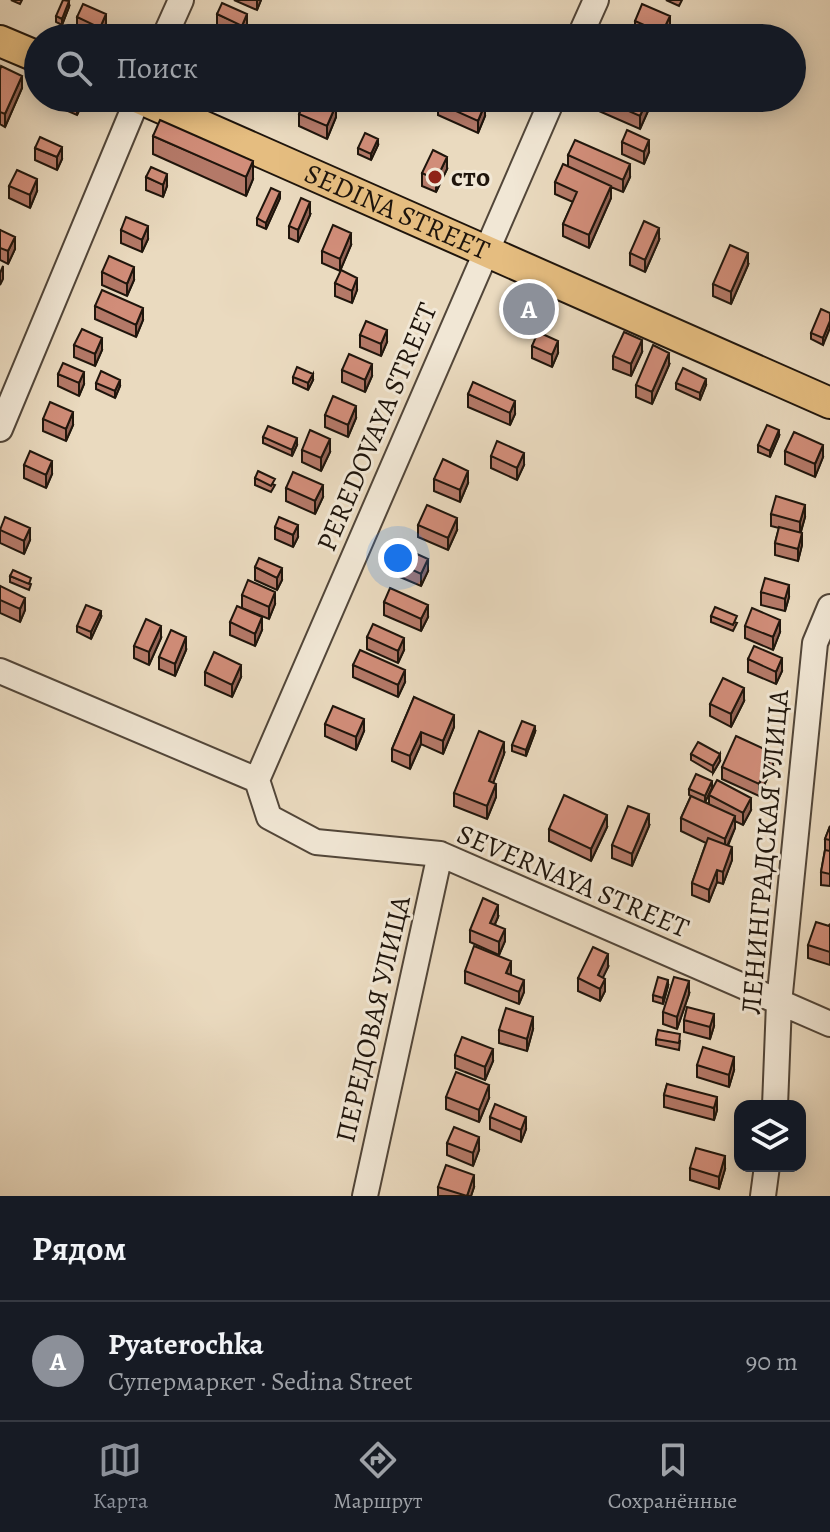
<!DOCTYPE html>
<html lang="ru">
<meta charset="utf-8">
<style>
body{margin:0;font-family:Alegreya,serif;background:#242831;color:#f1f3f6}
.controls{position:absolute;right:24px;bottom:24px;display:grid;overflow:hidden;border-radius:16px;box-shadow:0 4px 20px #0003}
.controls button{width:72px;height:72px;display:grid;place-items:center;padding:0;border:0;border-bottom:2px solid #363941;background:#171b24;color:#f1f3f6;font:40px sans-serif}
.you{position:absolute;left:398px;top:558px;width:28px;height:28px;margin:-20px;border:6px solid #fff;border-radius:50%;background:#1a73e8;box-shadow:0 0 0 12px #1a73e833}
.badge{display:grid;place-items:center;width:52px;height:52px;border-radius:50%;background:#8c9099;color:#fff;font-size:26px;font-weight:700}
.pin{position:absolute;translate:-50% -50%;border:4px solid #fff;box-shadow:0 2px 8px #0006}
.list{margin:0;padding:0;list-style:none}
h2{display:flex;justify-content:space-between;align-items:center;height:104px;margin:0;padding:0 32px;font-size:34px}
h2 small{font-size:26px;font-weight:400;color:#9ea1a6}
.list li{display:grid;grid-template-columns:52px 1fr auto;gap:24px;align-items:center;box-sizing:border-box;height:120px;padding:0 32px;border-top:2px solid #363941}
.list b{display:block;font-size:30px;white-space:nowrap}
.list p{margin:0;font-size:26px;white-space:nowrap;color:#9ea1a6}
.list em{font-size:26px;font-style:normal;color:#9ea1a6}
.icon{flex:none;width:44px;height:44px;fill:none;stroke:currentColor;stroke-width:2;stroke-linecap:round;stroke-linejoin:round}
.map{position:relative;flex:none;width:830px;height:1196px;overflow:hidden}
.search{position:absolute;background:#171b24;box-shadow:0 4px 20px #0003;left:24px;right:24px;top:24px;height:88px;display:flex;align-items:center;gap:20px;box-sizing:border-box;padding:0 28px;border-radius:44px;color:#9ea1a6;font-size:30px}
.sheet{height:224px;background:#171b24}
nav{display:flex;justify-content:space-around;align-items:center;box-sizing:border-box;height:112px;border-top:2px solid #363941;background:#171b24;font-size:22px;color:#9ea1a6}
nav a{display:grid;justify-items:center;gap:4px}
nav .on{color:#8c9099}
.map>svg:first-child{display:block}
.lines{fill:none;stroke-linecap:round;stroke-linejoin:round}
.minor-casing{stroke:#524639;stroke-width:28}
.major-casing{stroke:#1f150c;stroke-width:34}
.minor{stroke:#f1e7d5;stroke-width:24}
.major{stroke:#e5bd80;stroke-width:30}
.wall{fill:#b47968;stroke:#1f150c;stroke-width:2}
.shaded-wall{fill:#926355;stroke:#1f150c;stroke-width:2}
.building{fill:#d18d79;stroke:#1f150c;stroke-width:2}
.poi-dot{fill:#8f2418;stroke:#f1e7d5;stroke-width:3}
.labels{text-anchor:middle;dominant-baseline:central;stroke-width:6;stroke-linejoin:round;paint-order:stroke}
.poi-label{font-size:28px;font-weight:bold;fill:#1f150c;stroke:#f1e7d5;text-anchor:start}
.street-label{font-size:28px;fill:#1f150c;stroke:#f1e7d5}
</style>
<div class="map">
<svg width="830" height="1196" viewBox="0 0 830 1196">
<rect width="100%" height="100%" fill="#eadabf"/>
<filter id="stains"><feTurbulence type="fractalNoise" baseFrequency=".0025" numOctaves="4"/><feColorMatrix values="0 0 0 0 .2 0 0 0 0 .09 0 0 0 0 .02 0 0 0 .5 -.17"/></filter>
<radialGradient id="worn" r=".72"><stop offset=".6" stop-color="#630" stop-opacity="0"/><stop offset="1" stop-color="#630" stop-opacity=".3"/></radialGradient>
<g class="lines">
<defs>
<path id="minor" d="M164,38L181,0
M579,38L596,0
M0,429L138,98
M0,671L257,780L269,817L316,842L440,854L830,1024
M257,780L553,98
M775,1106L779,1003L815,643L830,607
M365,1196L440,854
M763,1196L767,1166"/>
<g id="major">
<path d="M0,41L38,57"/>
<path id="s1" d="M139,98L830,403"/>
</g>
</defs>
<use href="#minor" class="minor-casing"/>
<use href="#major" class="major-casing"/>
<use href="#minor" class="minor"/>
<use href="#major" class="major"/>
</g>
<path class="wall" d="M11,0H22L20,4Z
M234,0H261L257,10Z
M666,0H682L679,6Z
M69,7L62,25L56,22V16Z
M217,14L247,27L242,38L217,27Z
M77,17L106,27L101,38H96L77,30Z
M635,21L670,28L666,38H647L635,33Z
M0,70L22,88L5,127L0,124Z
M42,98H82V104L77,115L42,100Z
M251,98H266L263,105L251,99Z
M306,98H326L325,100L336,117L327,139L299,126V114Z
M599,98L648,111L640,129L599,111Z
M438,103L485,116L478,133L438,115Z
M153,136L253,179L246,196L153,154Z
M622,142L649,152L644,164L622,154Z
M378,145L371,160L358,154V148Z
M35,148L62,159L57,170L35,160Z
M568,155L630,177L623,192L611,187V198L589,248L563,236V224L573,202L555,194V182L568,166Z
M447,169L436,192L422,186V173Z
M146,177L167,186L163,197L146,190Z
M9,186L37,191L30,208L9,198Z
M280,198L266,229L257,225V218Z
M310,215L298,242L289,238V226Z
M0,230L15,249L8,264L0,260Z
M121,230L148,239L142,252L121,243Z
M659,240L645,272L630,265V253Z
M351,245L340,271L322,263V251Z
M748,265L731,304L713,296V284Z
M102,272L134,280L127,296L102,285Z
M335,283L357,290L352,303L335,296Z
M514,301L544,304L536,323L514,313Z
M95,306L143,320L136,337L95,319Z
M830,313L823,345L811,339V333Z
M360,335L387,342L381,356L360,347Z
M74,345L102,350L95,366L74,357Z
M532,346L558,353L552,367L532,358Z
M642,352L631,376L613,369V356Z
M669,365L652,404L636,397V385Z
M342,370L372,376L365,392L342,382Z
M58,374L84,384L79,396L58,386Z
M293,377L313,380L308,390L293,383Z
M96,383L120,386L115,398L96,389Z
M676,383L706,385L700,400L676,389Z
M468,394L515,414L510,425L468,407Z
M325,415L356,418L348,437L325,427Z
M43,419L73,425L66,441L43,431Z
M779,436L770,457L758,452V445Z
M263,437L297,445L292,456L263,443Z
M302,450L330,452L321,471L302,462Z
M785,451L823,457L815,477L785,464Z
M491,456L524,465L517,480L491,468Z
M24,465L52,474L46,488L24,478Z
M255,478L275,485L271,492L255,485Z
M434,479L468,483L460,502L434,491Z
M286,488L323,497L315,514L286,501Z
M771,514L805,517L801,532L802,545L798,561L775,555V543L779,528L771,526Z
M418,525L457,530L448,550L418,537Z
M275,527L298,537L293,547L275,539Z
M0,528L30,540L24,554L0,543Z
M400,564L428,571L421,586L400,577Z
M255,567L282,580L277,590L255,580Z
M10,576L31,584L29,590L10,582Z
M0,586L25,610L20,622L0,613Z
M761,592L789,597L785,611L761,605Z
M242,595L275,604L269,619L242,608Z
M384,602L428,617L421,631L384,615Z
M711,616L737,623L733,631L711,622Z
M101,617L91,639L77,632V626Z
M230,622L262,630L255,646L230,635Z
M745,626L780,632L773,650L745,638Z
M367,637L404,650L398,663L367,649Z
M161,638L149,665L134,658V646Z
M186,650L175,676L159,669V657Z
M748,659L782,671L776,684L748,672Z
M353,665L405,682L398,697L353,677Z
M205,672L241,677L232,697L205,685Z
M414,697L454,727L443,754L421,744L410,769L392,761V749Z
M744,701L731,727L710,716V704Z
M325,724L364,731L356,750L325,736Z
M535,732L526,756L512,751V745Z
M504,754L493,783L496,797L487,819L454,806V793Z
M691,754L720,761L713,773L691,760Z
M773,766L759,796L722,779V767Z
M712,788L705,802L709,804V795L751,810L743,825L735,821V828L728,846L732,860L723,884L717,882L709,902L692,895V883L706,843L681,831V818L691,796L689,795V789Z
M649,826L632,866L612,858V845Z
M830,826V886L821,885V872L825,850V839Z
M607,827L591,861L549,841V829Z
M498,917L495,924L505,941L499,955L470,942V930Z
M830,924V965L808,958V945L829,926Z
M608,967L602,978L605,991L600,1001L578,991V978Z
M465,971L511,973V975L524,992L519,1004L465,983Z
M668,986L663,1004L653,1001V995Z
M689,994L677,1029L663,1024V1012Z
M684,1020L714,1026L710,1039L684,1032Z
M533,1029L527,1051L499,1043V1030Z
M656,1039L680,1041L679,1050L656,1045Z
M455,1055L493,1061L485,1080L455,1068Z
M697,1065L734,1070L729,1087L697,1077Z
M667,1084L717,1110L714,1120L664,1107V1095Z
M446,1097L489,1098L479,1122L446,1109Z
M490,1117L526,1129L521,1142L490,1129Z
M447,1143L479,1150L473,1166L447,1155Z
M690,1168L725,1169L719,1189L690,1180Z
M438,1187H474L471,1196H438Z"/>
<path class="shaded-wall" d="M257,0H261L257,10Z
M69,1V7L62,25V19Z
M106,14V27L100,38V28Z
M247,14V27L242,38V26Z
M670,16V28L666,38H662V33Z
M22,76V88L5,127V114Z
M79,98H82V104L77,115V103Z
M648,98V111L640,129V116Z
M485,104V116L478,133V121Z
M336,105V117L327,139V126Z
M378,139V145L371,160V154Z
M649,140V152L644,164V152Z
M62,147V159L57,170V157Z
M447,157V169L436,192V180Z
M253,161V179L246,196V177Z
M630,164V177L623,192V180Z
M167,174V186L163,197V185Z
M37,179V191L30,208V195Z
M611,186V198L589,248V235Z
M280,192V198L266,229V223Z
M310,202V215L298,242V230Z
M148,226V239L142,252V240Z
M659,228V240L645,272V260Z
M351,233V245L340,271V259Z
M15,237V249L8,264V251Z
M748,253V265L731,304V292Z
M3,266V279L0,285V273Z
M134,267V280L127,296V284Z
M357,278V290L352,303V291Z
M544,292V304L536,323V311Z
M143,308V320L136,337V325Z
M830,321V328L823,345V338Z
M387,330V342L381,356V344Z
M102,338V350L95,366V354Z
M642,340V352L631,376V364Z
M558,341V353L552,367V355Z
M669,353V365L652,404V392Z
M372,364V376L365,392V380Z
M84,372V384L79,396V383Z
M313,374V380L308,390V383Z
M706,379V385L700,400V393Z
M120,380V386L115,398V391Z
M515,401V414L510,425V413Z
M356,406V418L348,437V425Z
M73,412V425L66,441V429Z
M779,430V436L770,457V451Z
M297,438V445L292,456V450Z
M330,439V452L321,471V458Z
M823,445V457L815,477V464Z
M524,453V465L517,480V468Z
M52,461V474L46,488V475Z
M468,471V483L460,502V490Z
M323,485V497L315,514V501Z
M805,505V517L800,534V522Z
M457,518V530L448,550V538Z
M298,525V537L293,547V535Z
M30,528V540L24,554V541Z
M802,533V545L798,561V549Z
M428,559V571L421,586V574Z
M282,568V580L277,590V578Z
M789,585V597L785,611V599Z
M275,592V604L269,619V607Z
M25,598V610L20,622V609Z
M428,605V617L421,631V619Z
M101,611V617L91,639V632Z
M262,617V630L255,646V634Z
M780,620V632L773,650V637Z
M161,626V638L149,665V652Z
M186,637V650L175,676V664Z
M404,638V650L398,663V651Z
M782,658V671L776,684V672Z
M241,665V677L232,697V685Z
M405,670V682L398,697V685Z
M744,688V701L731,727V714Z
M454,715V727L443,754V741Z
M364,719V731L356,750V737Z
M535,726V732L526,756V750Z
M421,732V744L410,769V756Z
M504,742V754L489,794V781Z
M773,753V766L759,796V784Z
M720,754V761L713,773V766Z
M712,781V788L705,802V796Z
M496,784V797L487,819V806Z
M751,798V810L743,825V813Z
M649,814V826L632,866V854Z
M607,815V827L591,861V849Z
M735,816V828L725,851V839Z
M732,847V860L723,884V872Z
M717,870V882L709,902V890Z
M498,905V917L490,935V923Z
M505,929V941L499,955V942Z
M608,954V967L598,988V975Z
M511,961V973L506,985V973Z
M605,979V991L600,1001V989Z
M524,980V992L519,1004V992Z
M668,980V986L663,1004V998Z
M689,981V994L677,1029V1017Z
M714,1014V1026L710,1039V1027Z
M533,1017V1029L527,1051V1039Z
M493,1049V1061L485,1080V1067Z
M734,1057V1070L729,1087V1075Z
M489,1085V1098L479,1122V1110Z
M717,1097V1110L714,1120V1108Z
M526,1117V1129L521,1142V1130Z
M479,1137V1150L473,1166V1153Z
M725,1156V1169L719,1189V1177Z
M474,1175V1187L471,1196H467Z"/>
<path class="building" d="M63,0L69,1L62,19L56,16Z
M222,3L247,14L242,26L217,14Z
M83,4L106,14L100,28L77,17Z
M642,4L670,16L662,33L635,21Z
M463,29L483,38H459Z
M678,32L693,38H676Z
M1,66L22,76L5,114L0,112V70Z
M67,98H79L77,103Z
M306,98H320L336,105L327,126L299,114Z
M440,98H472L485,104L478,121L438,103Z
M599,98H648L640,116Z
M160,120L253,161L246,177L153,136Z
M627,130L649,140L644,152L622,142Z
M365,133L378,139L371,154L358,148Z
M40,137L62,147L57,157L35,148Z
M575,140L630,164L623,180L568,155Z
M433,150L447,157L436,180L422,173Z
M563,164L611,186L589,235L563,224L577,192L555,182Z
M151,167L167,174L163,185L146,177Z
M17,170L37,179L30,195L9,186Z
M271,188L280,192L266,223L257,218Z
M301,198L310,202L298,230L289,226Z
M126,217L148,226L142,240L121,230Z
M644,221L659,228L645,260L630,253Z
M333,225L351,233L340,259L322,251Z
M0,230L15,237L8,251L0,248Z
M730,245L748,253L731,292L713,284Z
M109,256L134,267L127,284L102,272Z
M341,270L357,278L352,291L335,283Z
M523,283L544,292L536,311L514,301Z
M102,290L143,308L136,325L95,306Z
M821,309L830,313V321L823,338L811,333Z
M366,321L387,330L381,344L360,335Z
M82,329L102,338L95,354L74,345Z
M538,332L558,341L552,355L532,346Z
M624,332L642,340L631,364L613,356Z
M653,345L669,353L652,392L636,385Z
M349,354L372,364L365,380L342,370Z
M63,363L84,372L79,383L58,374Z
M297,367L313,374L308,383L293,377Z
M683,368L706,379L700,393L676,383Z
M101,371L120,380L115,391L96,383Z
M473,382L515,401L510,413L468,394Z
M333,396L356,406L348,425L325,415Z
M50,402L73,412L66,429L43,419Z
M767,425L779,430L770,451L758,445Z
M268,426L297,438L292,450L263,437Z
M310,430L330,439L321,458L302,450Z
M794,432L823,445L815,464L785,451Z
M497,441L524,453L517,468L491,456Z
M30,451L52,461L46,475L24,465Z
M443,459L468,471L460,490L434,479Z
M258,471L275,479L271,486L255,478Z
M293,472L323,485L315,501L286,488Z
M776,496L805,505L800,522L771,514Z
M427,505L457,518L448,538L418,525Z
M5,517L30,528L24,541L0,530Z
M279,517L298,525L293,535L275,527Z
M779,527L802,533L798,549L775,543Z
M406,549L428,559L421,574L400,564Z
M259,558L282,568L277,578L255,567Z
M13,570L31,578L29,584L10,576Z
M765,578L789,585L785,599L761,592Z
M248,580L275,592L269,607L242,595Z
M0,586L25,598L20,609L0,600Z
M390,588L428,605L421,619L384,602Z
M86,605L101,611L91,632L77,626Z
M237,606L262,617L255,634L230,622Z
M715,607L737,616L733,625L711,616Z
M752,608L780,620L773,637L745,626Z
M146,619L161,626L149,652L134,646Z
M373,624L404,638L398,651L367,637Z
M171,630L186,637L175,664L159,657Z
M754,646L782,658L776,672L748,659Z
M360,650L405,670L398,685L353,665Z
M214,652L241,665L232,685L205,672Z
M723,678L744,688L731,714L710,704Z
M414,697L454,715L443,741L421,732L410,756L392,749Z
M333,706L364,719L356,737L325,724Z
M522,721L535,726L526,750L512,745Z
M479,731L504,742L489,781L496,784L487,806L454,793Z
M736,736L773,753L759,784L722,767Z
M698,742L720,754L713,766L691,754Z
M696,774L712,781L705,796L689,789Z
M717,780L751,798L743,813L709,795Z
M564,795L607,815L591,849L549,829Z
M691,796L735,816L725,839L681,818Z
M628,806L649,814L632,854L612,845Z
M830,826V840L825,839Z
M708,838L732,847L723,872L717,870L709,890L692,883Z
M825,850L830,851V874L821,872Z
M483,898L498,905L490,923L505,929L499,942L470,930Z
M816,922L829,926L830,924V952L808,945Z
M474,946L511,961L506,973L524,980L519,992L465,971Z
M593,947L608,954L598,975L605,979L600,989L578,978Z
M658,977L668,980L663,998L653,995Z
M674,977L689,981L677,1017L663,1012Z
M687,1007L714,1014L710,1027L684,1020Z
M506,1008L533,1017L527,1039L499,1030Z
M658,1030L680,1034L679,1043L656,1039Z
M462,1037L493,1049L485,1067L455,1055Z
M703,1047L734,1057L729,1075L697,1065Z
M456,1072L489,1085L479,1110L446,1097Z
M667,1084L717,1097L714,1108L664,1095Z
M495,1104L526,1117L521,1130L490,1117Z
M454,1127L479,1137L473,1153L447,1143Z
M696,1148L725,1156L719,1177L690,1168Z
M446,1165L474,1175L467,1196L438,1187Z"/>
<circle class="poi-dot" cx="435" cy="177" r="8"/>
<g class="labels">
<g class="poi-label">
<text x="451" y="177">сто</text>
</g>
<g class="street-label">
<text stroke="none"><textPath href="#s1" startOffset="282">SEDINA STREET</textPath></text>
<text transform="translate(377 427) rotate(-67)">PEREDOVAYA STREET</text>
<text transform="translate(765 852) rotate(-85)">ЛЕНИНГРАДСКАЯ УЛИЦА</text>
<text transform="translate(573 881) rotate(23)">SEVERNAYA STREET</text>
<text transform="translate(373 1019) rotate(-77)">ПЕРЕДОВАЯ УЛИЦА</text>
</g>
</g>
<rect width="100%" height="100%" filter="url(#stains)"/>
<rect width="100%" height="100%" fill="url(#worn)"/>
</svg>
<div class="controls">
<button><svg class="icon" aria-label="layers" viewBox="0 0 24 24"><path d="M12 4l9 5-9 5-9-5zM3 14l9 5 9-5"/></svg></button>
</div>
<div class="you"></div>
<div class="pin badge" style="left:529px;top:309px">A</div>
<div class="search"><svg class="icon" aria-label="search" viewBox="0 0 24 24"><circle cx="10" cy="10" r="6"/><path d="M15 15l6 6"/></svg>Поиск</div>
</div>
<section class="sheet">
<h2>Рядом<small></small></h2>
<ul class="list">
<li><span class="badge">A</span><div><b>Pyaterochka</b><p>Супермаркет · Sedina Street</p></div><em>90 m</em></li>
</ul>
</section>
<nav>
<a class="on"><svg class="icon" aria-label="map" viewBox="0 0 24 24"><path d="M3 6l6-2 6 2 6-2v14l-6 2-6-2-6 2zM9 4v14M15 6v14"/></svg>Карта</a>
<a><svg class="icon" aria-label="directions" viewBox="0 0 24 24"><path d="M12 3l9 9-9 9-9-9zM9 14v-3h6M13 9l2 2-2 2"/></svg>Маршрут</a>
<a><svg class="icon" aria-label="saved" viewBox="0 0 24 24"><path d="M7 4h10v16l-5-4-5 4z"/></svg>Сохранённые</a>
</nav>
